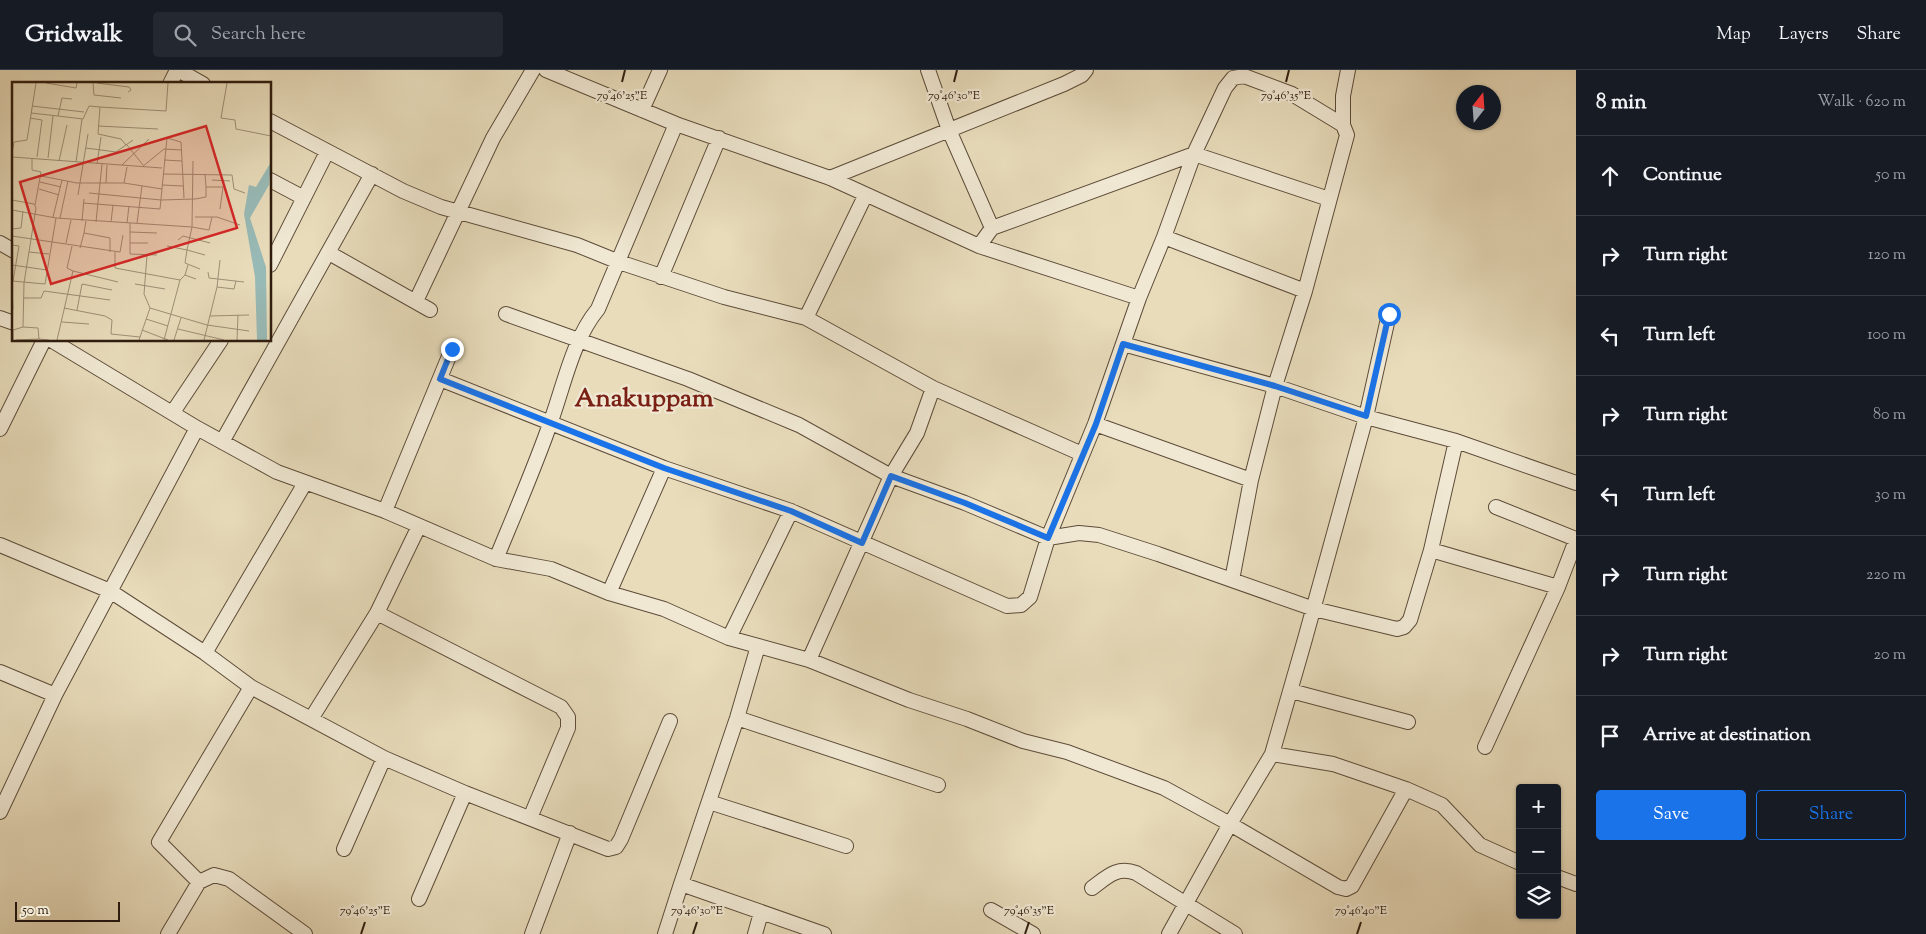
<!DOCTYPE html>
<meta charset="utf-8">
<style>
body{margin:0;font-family:"Sorts Mill Goudy",serif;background:#242831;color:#f1f3f6}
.controls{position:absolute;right:15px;bottom:15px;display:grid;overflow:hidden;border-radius:5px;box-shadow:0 1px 4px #0004}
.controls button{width:45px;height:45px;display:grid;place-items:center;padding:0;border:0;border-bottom:1px solid #363941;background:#171b24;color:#f1f3f6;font:25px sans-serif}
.compass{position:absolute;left:1456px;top:15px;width:45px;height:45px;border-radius:50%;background:#171b24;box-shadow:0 1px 4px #0004;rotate:17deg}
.scale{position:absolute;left:15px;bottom:12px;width:105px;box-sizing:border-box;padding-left:5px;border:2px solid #2f1c0e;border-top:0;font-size:14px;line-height:18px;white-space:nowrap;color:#2f1c0e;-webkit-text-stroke:4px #f0e8d3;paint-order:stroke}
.stop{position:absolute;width:15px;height:15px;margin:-11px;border:4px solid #1a73e8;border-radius:50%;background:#fff}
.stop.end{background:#1a73e8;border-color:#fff;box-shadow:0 1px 5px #0008}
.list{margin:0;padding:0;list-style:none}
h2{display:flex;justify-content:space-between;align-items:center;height:65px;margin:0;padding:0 20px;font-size:21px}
h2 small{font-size:16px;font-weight:400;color:#9ea1a6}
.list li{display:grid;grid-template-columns:32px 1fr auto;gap:15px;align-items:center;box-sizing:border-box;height:80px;padding:0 20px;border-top:1px solid #363941}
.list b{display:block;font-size:19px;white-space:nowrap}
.list em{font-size:16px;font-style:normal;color:#9ea1a6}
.actions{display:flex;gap:10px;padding:15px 20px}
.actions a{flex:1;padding:11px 0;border:1px solid #1a73e8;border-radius:5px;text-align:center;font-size:18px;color:#1a73e8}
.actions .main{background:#1a73e8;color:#fff}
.icon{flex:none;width:28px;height:28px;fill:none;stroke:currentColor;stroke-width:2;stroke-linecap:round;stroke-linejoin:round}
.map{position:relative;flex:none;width:1576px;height:864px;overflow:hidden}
header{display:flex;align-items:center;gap:30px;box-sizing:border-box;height:70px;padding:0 25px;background:#171b24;border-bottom:1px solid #363941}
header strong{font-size:24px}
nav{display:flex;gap:28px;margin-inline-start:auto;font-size:18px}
.search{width:350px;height:45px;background:#242831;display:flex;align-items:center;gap:12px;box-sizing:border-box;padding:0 18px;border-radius:5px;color:#9ea1a6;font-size:19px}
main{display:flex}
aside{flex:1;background:#171b24}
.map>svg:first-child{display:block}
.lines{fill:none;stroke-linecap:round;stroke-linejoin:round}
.minor-casing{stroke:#5d4c39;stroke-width:16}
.minor{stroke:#f0e8d3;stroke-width:14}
.route{stroke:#1a73e8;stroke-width:6}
.ticks{fill:none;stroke:#2f1c0e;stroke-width:2}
.labels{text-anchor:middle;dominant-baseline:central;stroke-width:4.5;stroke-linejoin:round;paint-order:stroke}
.district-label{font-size:26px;font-weight:bold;fill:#7a1f14;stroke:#f0e8d3}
.inset-road{fill:none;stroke:#9e8f76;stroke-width:1}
.view{fill:#d62828;fill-opacity:0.15;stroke:#d62828;stroke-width:2.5}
.inset-edge{fill:none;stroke:#2f1c0e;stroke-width:2.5}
.ticks-label{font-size:12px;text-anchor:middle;fill:#2f1c0e;stroke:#f0e8d3;stroke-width:4.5;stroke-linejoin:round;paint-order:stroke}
</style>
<header>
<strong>Gridwalk</strong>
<div class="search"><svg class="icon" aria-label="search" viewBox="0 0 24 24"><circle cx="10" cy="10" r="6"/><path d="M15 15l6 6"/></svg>Search here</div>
<nav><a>Map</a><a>Layers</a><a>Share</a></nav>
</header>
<main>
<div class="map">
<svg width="1576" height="864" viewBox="0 0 1576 864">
<rect width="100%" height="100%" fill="#e8dcbb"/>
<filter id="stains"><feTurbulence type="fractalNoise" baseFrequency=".004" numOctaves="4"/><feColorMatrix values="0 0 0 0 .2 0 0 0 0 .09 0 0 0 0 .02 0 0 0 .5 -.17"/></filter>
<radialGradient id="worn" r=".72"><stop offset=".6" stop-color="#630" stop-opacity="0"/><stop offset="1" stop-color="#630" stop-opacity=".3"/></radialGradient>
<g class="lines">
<defs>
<path id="minor" d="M178,0L203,14
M546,0L676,54L830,108L979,176L1139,228
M928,0L949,60L992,158
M170,14L177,0
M642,40L660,0
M270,51L403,121L441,137L577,175L619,192L724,227L806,248L933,318L1082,384
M1343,55V26L1348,0
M830,108L1064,14L1082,5L1086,0
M270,110L304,128
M1164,167L1305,221
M0,173L14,181
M979,176L992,158L1194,84L1329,129
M329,183L430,240
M270,195L327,82
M661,207L719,68
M416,231L493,68L533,0
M506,244L688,309L799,355L891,406L965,433L1048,468L1079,463L1099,465L1158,484L1314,539L1397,559L1404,557L1410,550L1431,480
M0,248L14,253
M806,248L865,126
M1123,274L1275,316L1366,347L1456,371L1576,413
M440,309L664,398L791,441L1007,536L1021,535L1030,527L1048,468L1095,354L1139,228L1164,167L1194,84L1225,18L1233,8L1244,6L1292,24L1343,55L1347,65L1305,221L1275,316L1251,410L1232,510
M173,342L221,270
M1095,354L1251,410
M197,358L277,402L385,441L496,489L551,499L609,523L664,539L729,568L809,590L909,630L967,649L1023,671L1067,682L1164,718L1230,754L1272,684L1305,569L1366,347L1389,244
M0,359L44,270
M1456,371L1431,480L1558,517L1485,677
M222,372L372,104
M1496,437L1576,469
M385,441L452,279
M419,456L377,543L561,637L568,647V658L530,748
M0,475L110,521L205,583L251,617L384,688L465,723L608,779L616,777L621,769L670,651
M496,489C515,443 535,397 551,351C564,315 573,269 598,239L676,54
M1558,517L1576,470
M609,523L664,398
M729,568L791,441
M758,576L737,648L681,814L824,864
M205,583L305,413
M809,590L891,406L917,363L933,318
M0,602L55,625
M1291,621L1408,652
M737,648L938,715
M311,649L377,543
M1272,684L1333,694L1406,719L1442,735L1480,775L1520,793
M709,732L846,776
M0,742L55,625L197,358L51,270
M344,779L384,688
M1557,807L1576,814
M199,812L159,772L251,617
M1092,818C1107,807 1117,796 1136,803L1235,864
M419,829L465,723
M991,840L1033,864
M168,864L199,812L214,805L229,809L305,864
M532,864L570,763
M665,864L681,814
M755,864L761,843
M1169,864L1230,754L1338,817L1346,819L1352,816L1406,719"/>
</defs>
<use href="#minor" class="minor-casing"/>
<use href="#minor" class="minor"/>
</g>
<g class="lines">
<path class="route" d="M452,279L440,309L664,398L791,441L862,473L891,406L965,433L1048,468L1096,354L1123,274L1275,316L1366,346L1389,244"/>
</g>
<path class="ticks" d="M622,12L625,0M954,12L957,0M1286,12L1289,0M361,864L365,852M693,864L697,852M1025,864L1029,852M1357,864L1361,852"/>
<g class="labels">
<g class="district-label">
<text x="644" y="329">Anakuppam</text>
</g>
</g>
<g transform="translate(12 12)">
<rect width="259" height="259" fill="#e8dcbb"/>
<path d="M259,80L257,103L238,136L254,185L255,258H245L243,195L232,132L237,103L244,105Z" fill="#98bab6"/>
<path class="inset-road" d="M34,1L64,6L65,1M81,1L82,13L109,16M85,1L117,5L119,8L116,10M215,1L209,36L223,38L224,47L259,54M20,24L72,30M19,31L46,34L50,16L60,17M46,34L71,37L77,24L88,25M18,36L30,38L25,75M86,44L146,47M114,63L109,57L86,52L88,25L154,29L156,1M115,63L131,83M74,66L104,70L121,58M0,70L2,60L15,58L24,1M0,75L150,86M20,76V88L29,90L23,123M36,76L41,34M152,78L170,79M47,79L55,43M64,80L70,37M85,82L89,55M110,83L137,57M130,85L152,67L170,68M151,92L220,93L222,107L233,111M193,92L194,105H211L208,127M29,94L65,101H112L150,107M200,98L218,99M28,100L49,105M94,101L95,83M112,101L115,85M150,103L171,104M27,107L47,113M77,111L149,118L183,117L194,115V105M66,113L76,52M0,118L22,122L24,126L12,201L11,245L1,248V258M71,121L148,127L155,56L169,60L172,116M0,128L44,136L33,202L0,199M41,135L50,98M183,135H205L228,143M44,136L180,145L181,79M48,136L56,99M70,139L72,117M74,139L72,151L98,156V170M84,140L90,82M99,140L101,123M115,141L117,124M118,141V172L145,173M125,141L130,104M0,147L9,146L11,129M118,150L145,151M0,154L108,170L111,153M166,158L171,154L198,161M54,161L59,138M118,161H136M0,163L7,164L1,199M60,164L55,186L61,189M155,164L175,168L173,181L188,187M68,166L72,151M17,170L37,172M103,170V186L168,198L173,193M193,173L175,168L180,145L197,148L200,135M0,183L35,188M176,183L173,193L184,197M196,190L197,196L232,200M123,202L153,207M205,205L222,207L224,199M0,208L1,227M11,216H29L32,209L98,218M52,226L93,234L100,238L99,252L128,255M138,226L195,243L237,249M65,228L70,202L100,208M198,234L237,233M134,237L156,244M50,240L77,242M11,245L26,246L27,257L37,258M166,247L212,258M130,248L156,258M4,258L27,257M45,258L61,189L106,200M127,258L138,226L132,212L135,173M152,258L168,198M162,258L169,236M192,258L205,205L208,178M225,258L226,233"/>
<path class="view" d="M194,44L225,146L39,202L8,100Z"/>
<rect width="259" height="259" class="inset-edge"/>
</g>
<g class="ticks-label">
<text x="622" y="29">79°46'25"E</text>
<text x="954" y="29">79°46'30"E</text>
<text x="1286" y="29">79°46'35"E</text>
<text x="365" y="844">79°46'25"E</text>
<text x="697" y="844">79°46'30"E</text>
<text x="1029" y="844">79°46'35"E</text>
<text x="1361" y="844">79°46'40"E</text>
</g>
<rect width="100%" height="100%" filter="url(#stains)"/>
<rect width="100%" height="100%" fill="url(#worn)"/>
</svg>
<div class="controls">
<button>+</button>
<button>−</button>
<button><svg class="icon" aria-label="layers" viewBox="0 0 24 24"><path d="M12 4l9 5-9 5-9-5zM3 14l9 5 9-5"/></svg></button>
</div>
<svg class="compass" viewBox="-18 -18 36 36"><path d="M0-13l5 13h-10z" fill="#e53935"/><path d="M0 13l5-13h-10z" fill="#9ea1a6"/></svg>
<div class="scale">50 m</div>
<div class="stop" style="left:1389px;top:244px"></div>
<div class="stop end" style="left:452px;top:279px"></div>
</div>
<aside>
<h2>8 min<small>Walk · 620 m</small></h2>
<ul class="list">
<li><svg class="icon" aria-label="ahead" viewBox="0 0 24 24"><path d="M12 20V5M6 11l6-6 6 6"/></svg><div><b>Continue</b></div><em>50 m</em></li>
<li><svg class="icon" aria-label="right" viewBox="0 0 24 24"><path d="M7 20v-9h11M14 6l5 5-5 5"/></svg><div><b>Turn right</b></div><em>120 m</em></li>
<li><svg class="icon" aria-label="left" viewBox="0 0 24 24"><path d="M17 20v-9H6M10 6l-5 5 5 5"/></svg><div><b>Turn left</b></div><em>100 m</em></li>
<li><svg class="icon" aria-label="right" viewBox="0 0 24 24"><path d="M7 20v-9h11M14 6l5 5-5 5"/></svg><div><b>Turn right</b></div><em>80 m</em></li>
<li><svg class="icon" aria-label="left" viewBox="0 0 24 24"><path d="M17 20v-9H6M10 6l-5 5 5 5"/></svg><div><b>Turn left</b></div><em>30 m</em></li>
<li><svg class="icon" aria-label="right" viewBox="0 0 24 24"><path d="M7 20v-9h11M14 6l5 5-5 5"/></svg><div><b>Turn right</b></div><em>220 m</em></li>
<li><svg class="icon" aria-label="right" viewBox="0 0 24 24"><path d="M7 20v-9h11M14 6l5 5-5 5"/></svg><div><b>Turn right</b></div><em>20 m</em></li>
<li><svg class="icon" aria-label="arrive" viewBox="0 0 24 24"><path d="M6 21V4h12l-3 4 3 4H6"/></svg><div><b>Arrive at destination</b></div></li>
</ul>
<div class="actions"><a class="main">Save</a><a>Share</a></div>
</aside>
</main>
